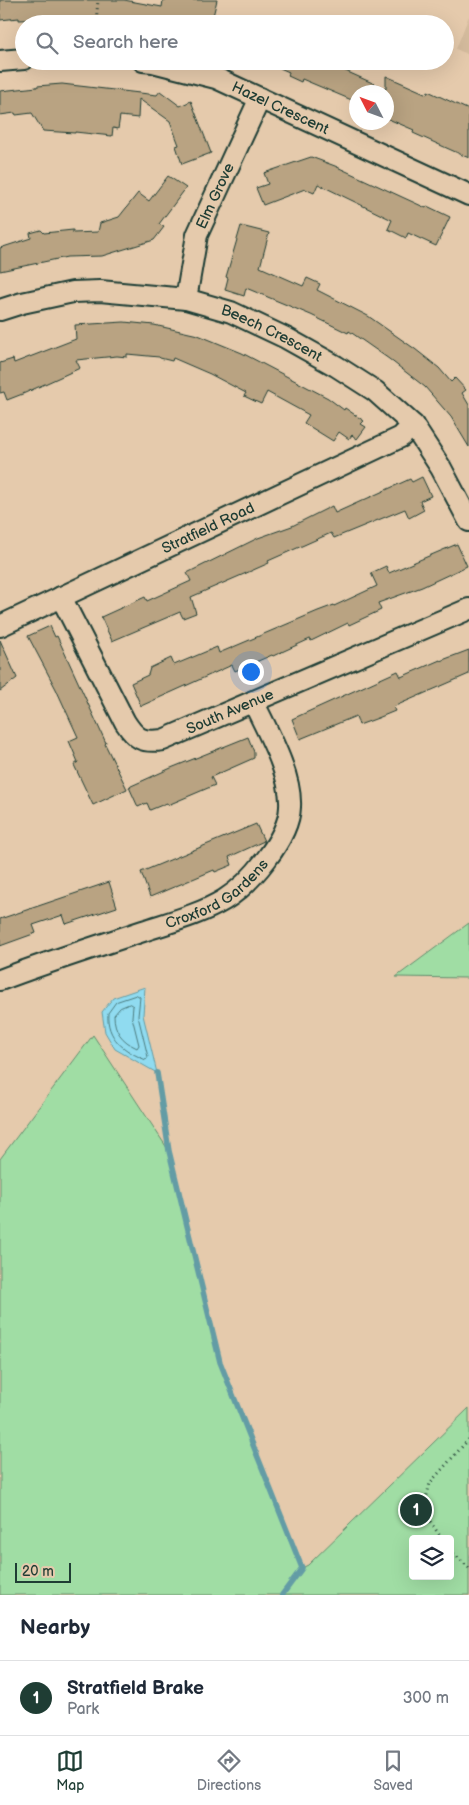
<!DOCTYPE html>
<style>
body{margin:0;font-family:"Balsamiq Sans",sans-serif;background:#f2f2f3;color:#1f2937}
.controls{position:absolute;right:15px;bottom:15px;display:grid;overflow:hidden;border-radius:5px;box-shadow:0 5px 20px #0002}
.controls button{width:45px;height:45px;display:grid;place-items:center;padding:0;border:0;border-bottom:1px solid #e0e1e3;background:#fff;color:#1f2937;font:25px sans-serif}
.compass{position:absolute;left:349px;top:85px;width:45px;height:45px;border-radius:50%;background:#fff;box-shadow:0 5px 20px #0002;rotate:312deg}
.scale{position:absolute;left:15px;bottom:12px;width:56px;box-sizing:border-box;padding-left:5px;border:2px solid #1f3d34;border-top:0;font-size:14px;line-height:18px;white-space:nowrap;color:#1f3d34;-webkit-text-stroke:4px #e5caac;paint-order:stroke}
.you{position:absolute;left:250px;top:671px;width:18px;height:18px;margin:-12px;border:4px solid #fff;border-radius:50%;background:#1a73e8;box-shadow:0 0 0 8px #1a73e833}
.badge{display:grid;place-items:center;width:32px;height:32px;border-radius:50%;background:#1f3d34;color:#fff;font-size:16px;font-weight:700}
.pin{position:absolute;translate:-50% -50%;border:2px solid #fff;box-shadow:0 1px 5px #0006}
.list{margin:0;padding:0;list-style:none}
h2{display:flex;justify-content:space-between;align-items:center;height:65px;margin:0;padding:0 20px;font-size:21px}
h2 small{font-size:16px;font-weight:400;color:#747a83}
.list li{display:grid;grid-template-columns:32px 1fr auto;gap:15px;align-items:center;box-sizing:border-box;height:75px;padding:0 20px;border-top:1px solid #e0e1e3}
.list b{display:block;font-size:19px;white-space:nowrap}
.list p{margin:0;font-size:16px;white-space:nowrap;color:#747a83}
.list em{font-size:16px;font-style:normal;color:#747a83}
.icon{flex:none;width:28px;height:28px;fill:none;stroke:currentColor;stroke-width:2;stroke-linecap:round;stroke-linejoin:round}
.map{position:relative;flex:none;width:469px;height:1595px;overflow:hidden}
.search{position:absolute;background:#fff;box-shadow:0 5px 20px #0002;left:15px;right:15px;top:15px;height:55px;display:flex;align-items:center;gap:12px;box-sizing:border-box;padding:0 18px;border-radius:28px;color:#747a83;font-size:19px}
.sheet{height:140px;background:#fff}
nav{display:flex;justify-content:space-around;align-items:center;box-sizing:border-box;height:70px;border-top:1px solid #e0e1e3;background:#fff;font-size:14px;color:#747a83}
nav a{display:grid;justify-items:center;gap:2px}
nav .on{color:#1f3d34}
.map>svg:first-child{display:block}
.built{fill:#d4bb9d}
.green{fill:#a0dda4;stroke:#608d6c;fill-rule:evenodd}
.water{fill:#90dbf0;stroke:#639ca5}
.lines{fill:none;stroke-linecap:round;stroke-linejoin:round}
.shore{stroke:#4c7c7f;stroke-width:1}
.stream{stroke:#639ca5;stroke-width:5.5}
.building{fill:#b9a382;stroke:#1f3d34}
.minor-casing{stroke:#1f3d34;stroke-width:24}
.path{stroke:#1f3d34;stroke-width:3;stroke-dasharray:1 4;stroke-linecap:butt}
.minor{stroke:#e5caac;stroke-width:20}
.labels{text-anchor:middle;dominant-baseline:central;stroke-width:4.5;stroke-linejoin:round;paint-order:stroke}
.street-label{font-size:15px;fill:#1f3d34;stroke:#e5caac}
</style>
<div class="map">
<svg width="469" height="1595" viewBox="0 0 469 1595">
<rect width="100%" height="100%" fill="#e5caac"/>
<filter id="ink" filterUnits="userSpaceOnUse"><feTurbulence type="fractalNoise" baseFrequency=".02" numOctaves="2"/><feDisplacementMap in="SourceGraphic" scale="10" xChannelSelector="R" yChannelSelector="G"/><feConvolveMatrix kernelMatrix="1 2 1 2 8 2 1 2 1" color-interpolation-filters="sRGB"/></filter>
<g filter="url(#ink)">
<path class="built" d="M469,16V55L456,49Z"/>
<path class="green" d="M469,923V978L396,977Z
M93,1035L169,1151L220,1363L302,1568L308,1565L469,1408V1595H0V1159ZM413,1539H450V1576H413Z"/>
<path class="water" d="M145,987L143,1015L157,1073L115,1049L105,1032L102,1012L113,998Z"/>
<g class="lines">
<path class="shore" d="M137,995L140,997L138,1016L148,1057L146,1060C124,1051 106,1038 108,1013L116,1002Z
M130,1004L133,1006L132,1017L139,1045L137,1048C122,1041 114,1031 114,1015L120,1008Z"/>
<path class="stream" d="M157,1073L169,1151L220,1362L302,1568L282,1595"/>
</g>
<path class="building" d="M0,0H124L162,7L163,0H217L211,24H103V21L44,19L19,20V18L0,20Z
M264,61H323L386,89V76L427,94L428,91L469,110V158L413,133L414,130L386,118V92H356L354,101L302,79L301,82L288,76L289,72Z
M62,84L157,95L160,91L180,106L191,101L211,153L182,164L176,146L179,145L170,121L139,99L138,118L120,116L118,129L113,128L112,136L75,132V133L43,131L32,113L16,115L15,113L0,115V91L37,87V86Z
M311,157L335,166L402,197L426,208L427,206L450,217L436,246L408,233L406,238L388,229L392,220L318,184L314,193L305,189L263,205L256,188L268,184L264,173Z
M168,176L186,188L159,224L164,227L154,240L102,256L67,257L0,271V248L31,238L30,233L41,230L44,233L73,230V233L98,232L100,223L119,217L138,193L149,201Z
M241,226L269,233L260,267L303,286L307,278L320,284L317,290L368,316L415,349L439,368L451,382L455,378L466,390L462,393L469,405V447L451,417L425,387L389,359L349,331L348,333L311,315L246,288L244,296L225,290L228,278L226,277Z
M124,322L154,325L198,335L242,353L328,398L344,410L345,408L364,421L361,424L366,427L357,439L352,435L349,439L339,432L333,441L304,423L309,415L267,392L261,404L244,396L246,393L210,374L173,358L172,361L160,358L159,357L127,354V357L117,356L76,360L80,368L25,393L7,400L4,392L0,393V363L13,359L14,363L76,339L75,325Z
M422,477L431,496L420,501L424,510L409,518L405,509L334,538L331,533L268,561L269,563L251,571L191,597L196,613L183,618L180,612L112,641L101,617L145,597L147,601L191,581L187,573L258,538L292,526L332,506L335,513L410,479L412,482Z
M457,544L467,566L422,587L378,603L381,610L349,625L348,623L311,641L310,639L273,656L272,655L235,671L232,665L141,706L131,683L148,675L150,668L171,658L174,665L217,647L219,653L318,611L334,605V606L377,586L371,573L386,566L389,573Z
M50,626L55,637L57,636L106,743L105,744L127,789L93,805L74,765L78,762L69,741L78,737L56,689L28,636Z
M0,640L17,678L0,691Z
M469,650V674L393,707L395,711L378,718L359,725L356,716L300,739L292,719L398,671L401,677L440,660V661Z
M248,737L254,752V758L211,777L215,785L168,805L167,803L150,810L147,803L138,807L129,787L171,768Z
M256,824L264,841L229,857L232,865L215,872L214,870L150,897L141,872Z
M109,882L117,907L66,924L63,915L33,925L36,933L0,946V919Z"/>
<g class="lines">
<defs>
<g id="minor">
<path d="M0,61L24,59"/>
<path id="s1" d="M143,61L153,62L216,78L469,195"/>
<path id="s2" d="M186,299L197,235L260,98"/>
<path id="s3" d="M0,310L22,303L73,292L100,291L186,299L231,312L286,338L336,366L375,391L413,425L441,468L469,521"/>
<path id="s4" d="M61,597L125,722C136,739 142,743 163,740L469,609"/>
<path id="s5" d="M0,626L401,437L413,425"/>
<path id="s6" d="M0,980C47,962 95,947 143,931C170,922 199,915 224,900C250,884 289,838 290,807C292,774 267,731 253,701"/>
</g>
</defs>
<use href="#minor" class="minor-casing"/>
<path class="path" d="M96,24L98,0
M442,1539L423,1511L430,1483L469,1439
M450,1550L469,1568"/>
<use href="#minor" class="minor"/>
</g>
</g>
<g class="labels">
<g class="street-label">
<text stroke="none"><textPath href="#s1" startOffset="146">Hazel Crescent</textPath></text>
<text stroke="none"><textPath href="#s2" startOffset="108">Elm Grove</textPath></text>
<text stroke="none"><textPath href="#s3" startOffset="281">Beech Crescent</textPath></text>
<text stroke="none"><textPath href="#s5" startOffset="230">Stratfield Road</textPath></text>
<text stroke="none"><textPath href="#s4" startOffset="259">South Avenue</textPath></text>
<text stroke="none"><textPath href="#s6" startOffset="235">Croxford Gardens</textPath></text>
</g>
</g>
</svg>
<div class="controls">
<button><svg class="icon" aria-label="layers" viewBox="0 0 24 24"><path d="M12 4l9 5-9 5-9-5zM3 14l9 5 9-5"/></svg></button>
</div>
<svg class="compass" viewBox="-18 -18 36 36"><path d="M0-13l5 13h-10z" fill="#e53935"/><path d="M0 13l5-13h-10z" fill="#747a83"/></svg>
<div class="scale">20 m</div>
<div class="you"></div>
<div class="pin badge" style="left:416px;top:1510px">1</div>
<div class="search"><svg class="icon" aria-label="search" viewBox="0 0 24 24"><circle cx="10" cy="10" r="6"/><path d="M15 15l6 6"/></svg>Search here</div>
</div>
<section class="sheet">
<h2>Nearby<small></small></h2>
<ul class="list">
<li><span class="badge">1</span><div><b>Stratfield Brake</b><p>Park</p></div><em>300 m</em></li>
</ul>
</section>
<nav>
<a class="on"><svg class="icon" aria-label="map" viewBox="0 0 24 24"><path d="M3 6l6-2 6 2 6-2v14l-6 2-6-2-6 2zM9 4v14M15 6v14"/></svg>Map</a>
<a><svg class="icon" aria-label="directions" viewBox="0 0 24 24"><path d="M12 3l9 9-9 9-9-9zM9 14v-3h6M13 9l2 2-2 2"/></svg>Directions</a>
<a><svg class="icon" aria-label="saved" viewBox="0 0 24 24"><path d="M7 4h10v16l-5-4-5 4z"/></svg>Saved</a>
</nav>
